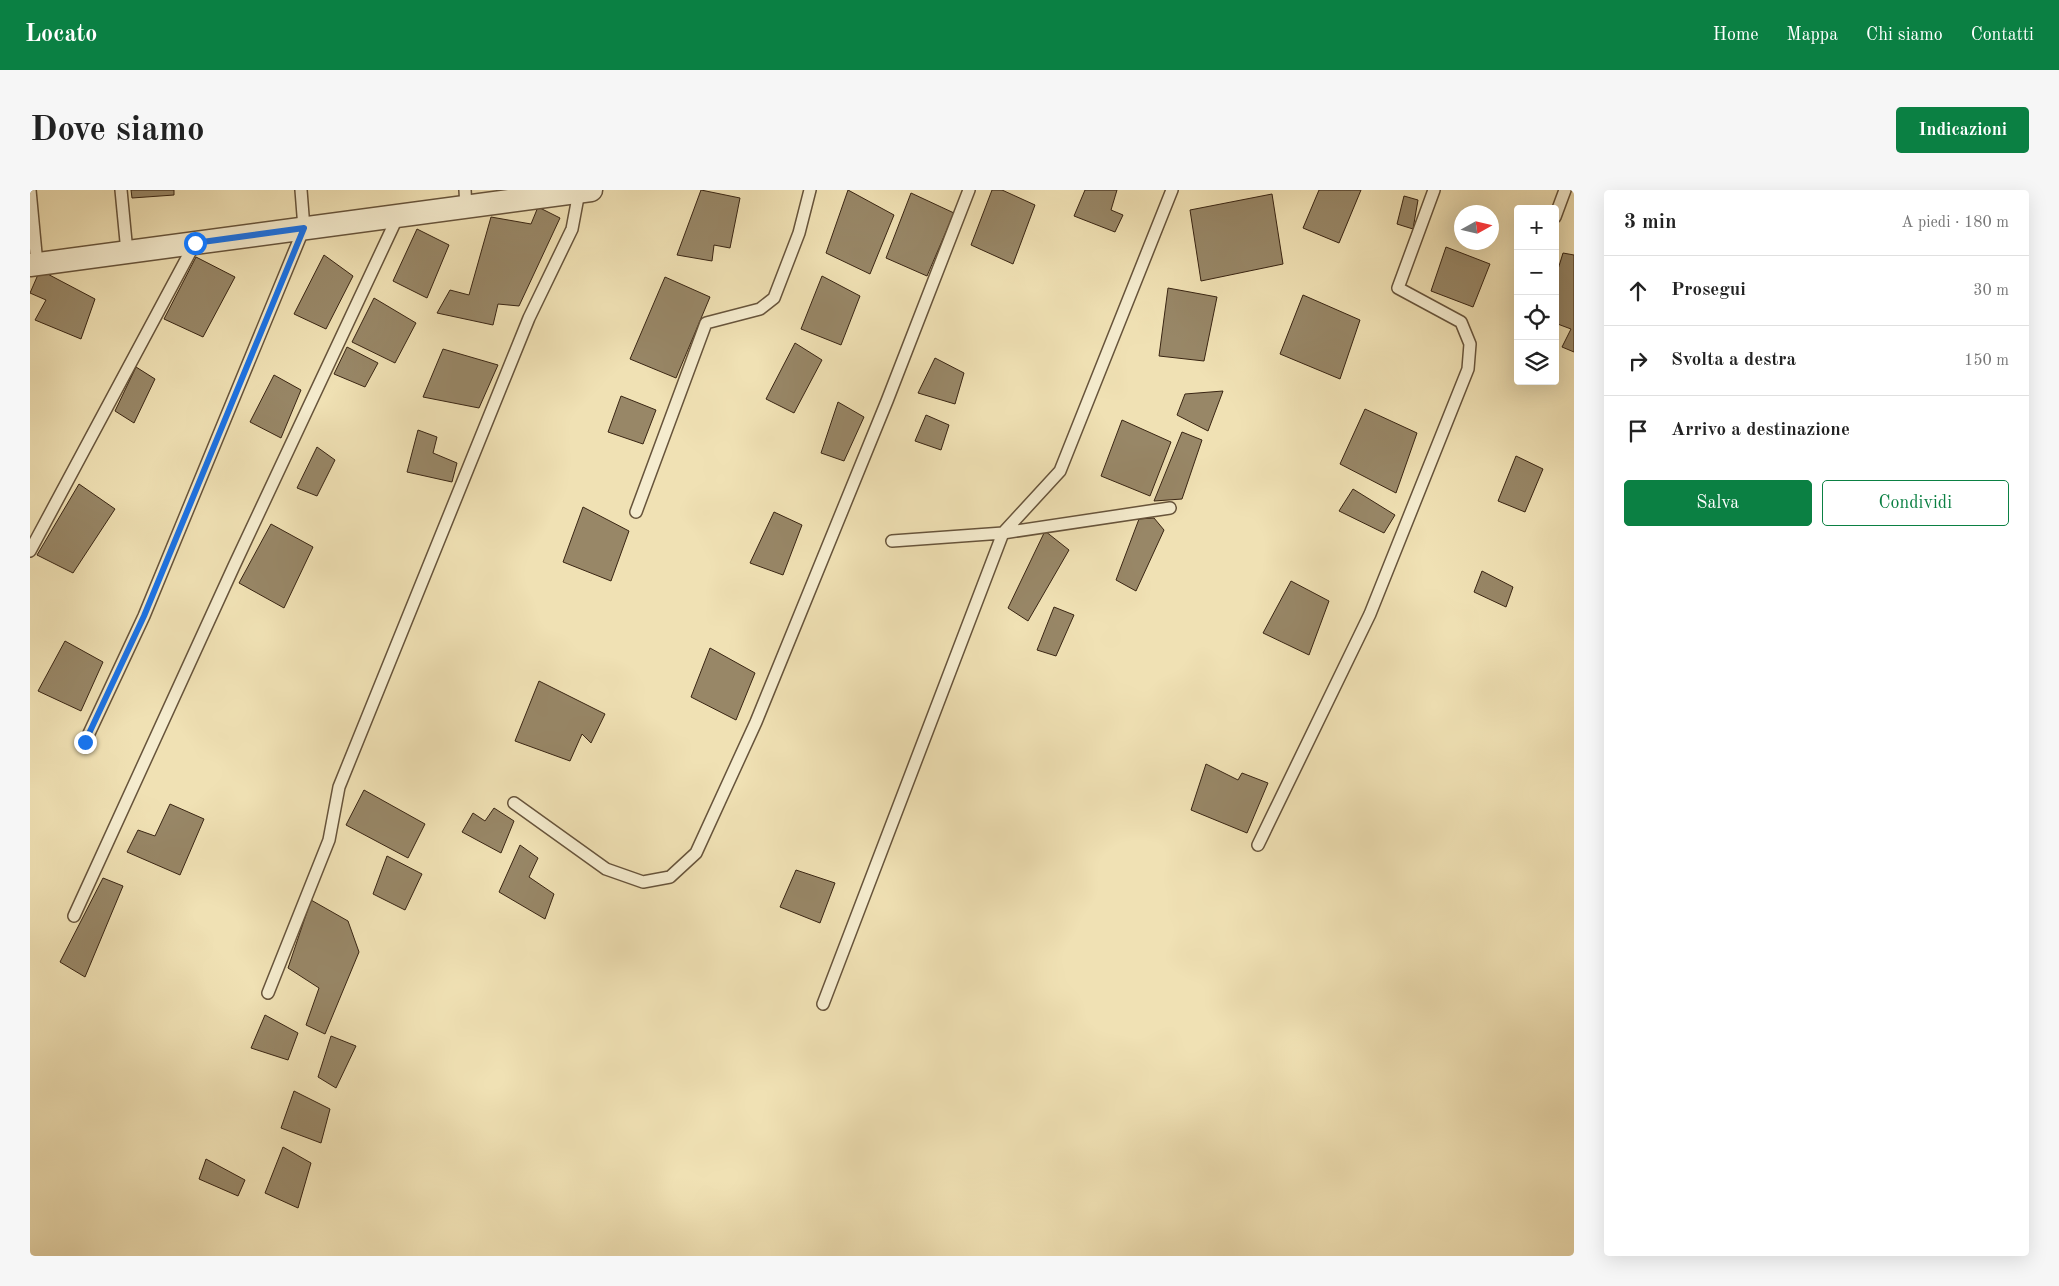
<!DOCTYPE html>
<html lang="it">
<meta charset="utf-8">
<style>
body{margin:0;font-family:"Old Standard TT",serif;background:#f6f6f6;color:#222}
.controls{position:absolute;right:15px;top:15px;display:grid;overflow:hidden;border-radius:5px;box-shadow:0 5px 20px #0002}
.controls button{width:45px;height:45px;display:grid;place-items:center;padding:0;border:0;border-bottom:1px solid #e0e0e0;background:#fff;color:#222;font:25px sans-serif}
.compass{position:absolute;left:1424px;top:15px;width:45px;height:45px;border-radius:50%;background:#fff;box-shadow:0 5px 20px #0002;rotate:82deg}
.stop{position:absolute;width:15px;height:15px;margin:-11px;border:4px solid #1a73e8;border-radius:50%;background:#fff}
.stop.end{background:#1a73e8;border-color:#fff;box-shadow:0 1px 5px #0008}
.list{margin:0;padding:0;list-style:none}
h2{display:flex;justify-content:space-between;align-items:center;height:65px;margin:0;padding:0 20px;font-size:21px}
h2 small{font-size:16px;font-weight:400;color:#767676}
.list li{display:grid;grid-template-columns:32px 1fr auto;gap:15px;align-items:center;box-sizing:border-box;height:70px;padding:0 20px;border-top:1px solid #e0e0e0}
.list b{display:block;font-size:19px;white-space:nowrap}
.list em{font-size:16px;font-style:normal;color:#767676}
.actions{display:flex;gap:10px;padding:15px 20px}
.actions a{flex:1;padding:11px 0;border:1px solid #0b8043;border-radius:5px;text-align:center;font-size:18px;color:#0b8043}
.actions .main{background:#0b8043;color:#fff}
.icon{flex:none;width:28px;height:28px;fill:none;stroke:currentColor;stroke-width:2;stroke-linecap:round;stroke-linejoin:round}
.map{position:relative;flex:none;width:1544px;height:1066px;overflow:hidden;border-radius:5px}
header{display:flex;align-items:center;gap:30px;box-sizing:border-box;height:70px;padding:0 25px;background:#0b8043;color:#fff}
header strong{font-size:24px}
nav{display:flex;gap:28px;margin-inline-start:auto;font-size:18px}
.intro{display:flex;align-items:center;justify-content:space-between;box-sizing:border-box;height:120px;padding:0 30px}
h1{margin:0;font-size:35px}
.button{padding:12px 22px;border-radius:5px;background:#0b8043;color:#fff;font-size:18px;font-weight:700}
main{display:flex;gap:30px;padding:0 30px}
aside{flex:1;background:#fff;border-radius:5px;box-shadow:0 5px 20px #0002}
.map>svg:first-child{display:block}
.building{fill:#988767;stroke:#392513}
.lines{fill:none;stroke-linecap:round;stroke-linejoin:round}
.lane-casing{stroke:#67543b;stroke-width:14}
.street-casing{stroke:#67543b;stroke-width:25}
.lane{stroke:#f5ecce;stroke-width:11}
.street{stroke:#f5ecce;stroke-width:22}
.route{stroke:#1a73e8;stroke-width:6}
</style>
<header>
<strong>Locato</strong>
<nav><a>Home</a><a>Mappa</a><a>Chi siamo</a><a>Contatti</a></nav>
</header>
<div class="intro"><h1>Dove siamo</h1><a class="button">Indicazioni</a></div>
<main>
<div class="map">
<svg width="1544" height="1066" viewBox="0 0 1544 1066">
<rect width="100%" height="100%" fill="#f0e1b4"/>
<filter id="stains"><feTurbulence type="fractalNoise" baseFrequency=".004" numOctaves="4"/><feColorMatrix values="0 0 0 0 .2 0 0 0 0 .09 0 0 0 0 .02 0 0 0 .5 -.17"/></filter>
<radialGradient id="worn" r=".72"><stop offset=".6" stop-color="#630" stop-opacity="0"/><stop offset="1" stop-color="#630" stop-opacity=".3"/></radialGradient>
<path class="building" d="M101,0H144V5L102,8Z
M671,0L710,8L700,58L684,55L682,71L647,65Z
M818,0L864,25L840,84L796,63Z
M962,0H972L1005,15L983,74L941,55Z
M1055,0H1087L1081,20L1093,25L1085,42L1044,26Z
M1289,0H1331L1309,53L1273,38Z
M881,3L924,23L897,86L856,68Z
M1242,4L1253,74L1171,91L1160,20Z
M1374,6L1388,10L1383,39L1367,34Z
M508,17L530,28L489,116L468,114L463,135L407,123L420,100L439,105L461,27L501,34Z
M387,39L419,55L397,108L363,91Z
M1416,57L1460,74L1443,117L1401,101Z
M1533,63L1544,65V162L1532,157L1541,139L1525,133V89Z
M294,65L323,86L296,139L264,124Z
M166,67L205,87L173,147L134,129Z
M10,80L65,109L51,149L5,130L16,110L0,103Z
M792,86L830,106L811,155L771,139Z
M635,87L680,107L646,188L600,169Z
M1138,98L1187,107L1174,171L1129,166Z
M1273,105L1330,130L1310,189L1250,164Z
M344,108L386,133L365,173L322,152Z
M765,153L792,170L764,223L736,209Z
M317,157L348,173L335,197L304,184Z
M413,159L468,175L449,218L393,207Z
M905,168L934,183L925,214L888,203Z
M106,177L125,189L104,233L85,221Z
M244,185L271,200L251,248L220,232Z
M1193,201L1178,241L1147,225L1155,204Z
M591,206L626,220L613,254L578,242Z
M808,212L834,227L814,271L791,263Z
M1335,219L1387,243L1366,303L1310,274Z
M896,225L919,235L911,260L885,251Z
M1092,230L1141,252L1120,306L1071,286Z
M388,240L407,247L403,263L427,273L422,292L377,282Z
M1152,242L1172,250L1152,309L1124,311Z
M287,257L305,270L287,306L267,298Z
M1486,266L1513,279L1495,322L1468,311Z
M49,294L85,319L43,383L7,365Z
M1323,299L1365,325L1354,343L1309,321Z
M553,317L599,341L581,391L533,372Z
M744,322L772,335L753,385L720,373Z
M1124,328L1134,340L1106,401L1086,390L1109,329Z
M241,334L283,357L254,418L209,393Z
M1015,341L1039,360L998,431L978,418Z
M1452,381L1483,397L1476,417L1444,402Z
M1261,391L1299,411L1279,465L1233,443Z
M1024,417L1044,425L1026,466L1007,460Z
M35,451L73,472L51,521L8,501Z
M680,458L725,483L706,530L661,507Z
M509,491L575,524L561,553L552,544L540,571L485,551Z
M1176,574L1208,590L1212,583L1238,593L1217,643L1161,620Z
M334,600L395,634L378,668L316,635Z
M140,614L174,629L150,685L97,662L108,640L125,646Z
M464,618L484,631L471,663L432,642L443,623L455,631Z
M490,655L508,668L499,687L524,704L515,729L469,702Z
M357,666L392,684L375,720L343,704Z
M766,680L805,693L790,733L750,717Z
M73,688L93,696L55,787L30,772Z
M281,710L318,731L329,762L295,844L276,835L289,798L258,778Z
M235,825L268,843L258,870L221,858Z
M301,846L326,856L306,898L288,887Z
M264,901L300,919L291,953L251,938Z
M253,957L281,973L268,1018L235,1003Z
M176,969L215,990L208,1006L169,989Z"/>
<g class="lines">
<defs>
<path id="lane" d="M0,0L7,74
M91,0L97,62
M435,0L436,17
M1525,27L1535,0
M606,322L676,133L730,119L744,108L769,43L780,0
M862,351L973,343L1140,318
M0,361L165,53
M55,552L114,426L274,38L271,0
M484,613L576,679L613,692L640,687L666,663L726,532L857,211L939,0
M1228,655L1340,424L1438,179L1440,154L1431,132L1368,98L1404,0
M44,726L204,376L368,26
M238,803L299,650L309,597L499,128L542,39L549,2
M793,814L973,343L1030,281L1142,0"/>
<path id="street" d="M0,75L561,0"/>
</defs>
<use href="#lane" class="lane-casing"/>
<use href="#street" class="street-casing"/>
<use href="#lane" class="lane"/>
<use href="#street" class="street"/>
</g>
<g class="lines">
<path class="route" d="M55,552L114,426L274,38L165,53"/>
</g>
<rect width="100%" height="100%" filter="url(#stains)"/>
<rect width="100%" height="100%" fill="url(#worn)"/>
</svg>
<div class="controls">
<button>+</button>
<button>−</button>
<button><svg class="icon" aria-label="locate" viewBox="0 0 24 24"><circle cx="12" cy="12" r="6"/><path d="M12 2v4M12 18v4M2 12h4M18 12h4"/></svg></button>
<button><svg class="icon" aria-label="layers" viewBox="0 0 24 24"><path d="M12 4l9 5-9 5-9-5zM3 14l9 5 9-5"/></svg></button>
</div>
<svg class="compass" viewBox="-18 -18 36 36"><path d="M0-13l5 13h-10z" fill="#e53935"/><path d="M0 13l5-13h-10z" fill="#767676"/></svg>
<div class="stop" style="left:165px;top:53px"></div>
<div class="stop end" style="left:55px;top:552px"></div>
</div>
<aside>
<h2>3 min<small>A piedi · 180 m</small></h2>
<ul class="list">
<li><svg class="icon" aria-label="ahead" viewBox="0 0 24 24"><path d="M12 20V5M6 11l6-6 6 6"/></svg><div><b>Prosegui</b></div><em>30 m</em></li>
<li><svg class="icon" aria-label="right" viewBox="0 0 24 24"><path d="M7 20v-9h11M14 6l5 5-5 5"/></svg><div><b>Svolta a destra</b></div><em>150 m</em></li>
<li><svg class="icon" aria-label="arrive" viewBox="0 0 24 24"><path d="M6 21V4h12l-3 4 3 4H6"/></svg><div><b>Arrivo a destinazione</b></div></li>
</ul>
<div class="actions"><a class="main">Salva</a><a>Condividi</a></div>
</aside>
</main>
